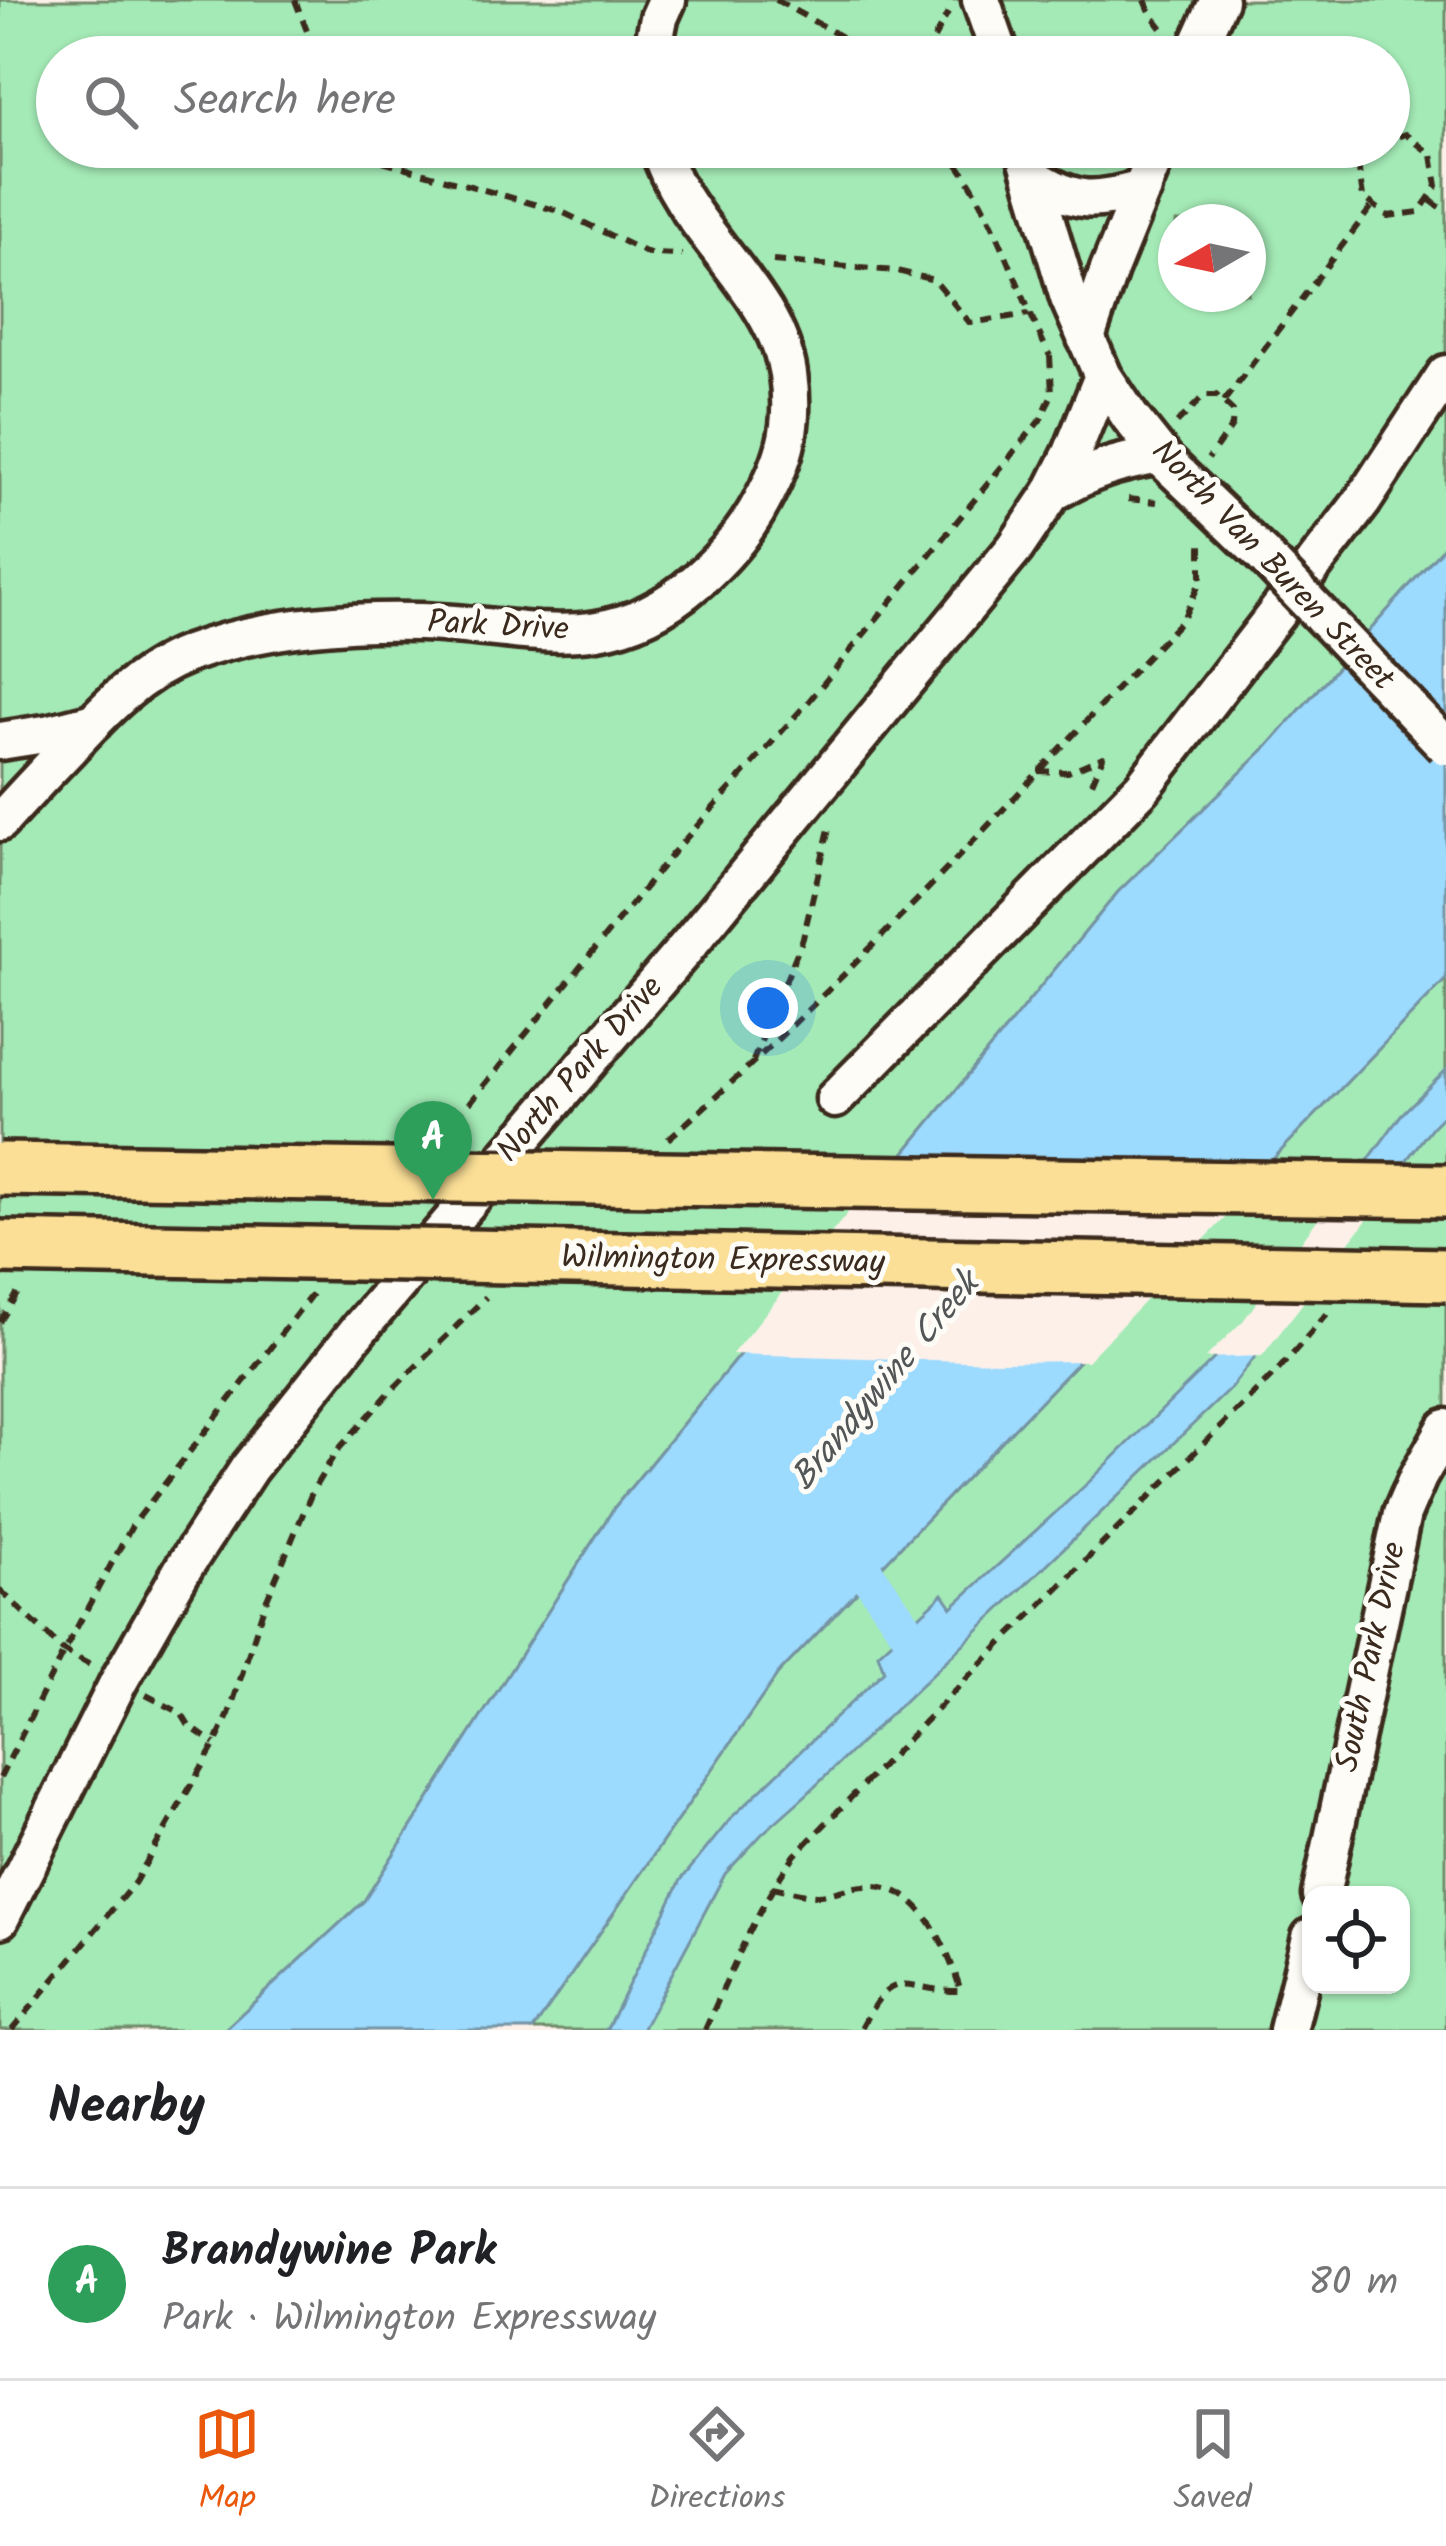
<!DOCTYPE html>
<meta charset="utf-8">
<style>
body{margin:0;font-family:Kalam,sans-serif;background:#f6f6f6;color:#202124}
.controls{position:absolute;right:36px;bottom:36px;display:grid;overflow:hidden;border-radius:24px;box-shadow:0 3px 9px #0004}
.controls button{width:108px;height:108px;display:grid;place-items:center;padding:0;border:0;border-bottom:3px solid #e0e0e0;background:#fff;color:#202124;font:60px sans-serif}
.compass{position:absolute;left:1158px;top:204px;width:108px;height:108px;border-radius:50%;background:#fff;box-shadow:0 3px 9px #0004;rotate:261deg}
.you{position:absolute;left:768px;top:1008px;width:42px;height:42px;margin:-30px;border:9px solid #fff;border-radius:50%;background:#1a73e8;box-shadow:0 0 0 18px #1a73e833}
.badge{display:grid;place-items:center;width:78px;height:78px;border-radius:50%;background:#ea580c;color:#fff;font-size:39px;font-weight:700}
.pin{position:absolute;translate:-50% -99px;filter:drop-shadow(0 3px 6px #0008)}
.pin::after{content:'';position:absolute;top:63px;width:42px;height:36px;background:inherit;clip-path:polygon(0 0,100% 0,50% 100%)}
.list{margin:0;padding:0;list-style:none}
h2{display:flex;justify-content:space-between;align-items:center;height:156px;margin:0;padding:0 48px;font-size:51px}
h2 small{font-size:39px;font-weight:400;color:#757577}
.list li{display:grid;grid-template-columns:78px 1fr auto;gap:36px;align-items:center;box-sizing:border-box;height:192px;padding:0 48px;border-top:3px solid #e0e0e0}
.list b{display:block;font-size:45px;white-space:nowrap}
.list p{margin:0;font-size:39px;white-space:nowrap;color:#757577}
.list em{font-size:39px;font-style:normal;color:#757577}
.icon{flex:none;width:66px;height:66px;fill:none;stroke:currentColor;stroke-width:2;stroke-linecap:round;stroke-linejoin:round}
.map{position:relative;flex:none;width:1446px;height:2030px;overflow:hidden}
.search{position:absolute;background:#fff;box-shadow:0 3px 9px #0004;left:36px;right:36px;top:36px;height:132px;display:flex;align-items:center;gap:30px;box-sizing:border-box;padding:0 42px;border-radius:66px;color:#757577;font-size:45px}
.sheet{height:348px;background:#fff}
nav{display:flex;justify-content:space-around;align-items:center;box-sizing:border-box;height:168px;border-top:3px solid #e0e0e0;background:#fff;font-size:33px;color:#757577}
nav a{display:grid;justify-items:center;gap:6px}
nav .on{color:#ea580c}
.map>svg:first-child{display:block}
.green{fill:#a4eab6;stroke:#708a6a;stroke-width:3;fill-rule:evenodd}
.water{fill:#9cdafe;stroke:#7594a4;stroke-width:3}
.pier{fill:#fdf0e9}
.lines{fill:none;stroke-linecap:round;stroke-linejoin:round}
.canal{stroke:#9cdafe;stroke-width:36}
.minor-casing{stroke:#3b2a1e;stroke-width:45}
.path{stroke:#3b2a1e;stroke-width:6;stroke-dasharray:12 9;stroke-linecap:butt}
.minor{stroke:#fdfcf7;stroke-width:36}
.minor-bridge-casing{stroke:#3b2a1e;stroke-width:45;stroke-linecap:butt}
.highway-bridge-casing{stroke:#3b2a1e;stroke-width:60;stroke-linecap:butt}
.minor-bridge{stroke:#fdfcf7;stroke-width:36}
.highway-bridge{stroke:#fbdf96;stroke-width:51}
.labels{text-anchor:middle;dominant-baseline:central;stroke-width:10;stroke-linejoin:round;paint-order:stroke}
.street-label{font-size:33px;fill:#3b2a1e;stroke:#fdfcf7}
.water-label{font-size:36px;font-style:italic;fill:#535656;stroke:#fdfcf7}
</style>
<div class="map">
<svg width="1446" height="2030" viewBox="0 0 1446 2030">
<rect width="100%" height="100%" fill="#fdf0e9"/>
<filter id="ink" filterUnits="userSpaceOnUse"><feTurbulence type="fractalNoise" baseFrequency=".00833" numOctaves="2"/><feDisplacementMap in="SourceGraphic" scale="24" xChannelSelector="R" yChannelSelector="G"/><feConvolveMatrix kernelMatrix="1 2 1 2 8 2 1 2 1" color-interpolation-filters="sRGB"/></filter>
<g filter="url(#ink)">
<path class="green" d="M0,0H1446V544L1268,746L1118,892L614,1508L364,1901L224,2030H0ZM57,57H1389V147H57ZM1176,222H1248V294H1176Z
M1446,979V2030H533L778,1674ZM1311,1895H1401V1985H1311Z"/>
<path class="water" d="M1446,544V979L778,1674L533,2030H224L364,1901L614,1508L1118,892L1268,746Z
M1446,1070V1113L1432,1127L1231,1388L806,1795L762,1834L725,1874L642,2030H606L681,1880L732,1817L884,1671L878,1654L943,1594L952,1607L1090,1481L1248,1325L1401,1115Z"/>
<path class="pier" d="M874,1181L1254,1188L1087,1361L999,1362L732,1354Z
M1394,1185L1262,1356L1205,1358L1243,1321L1342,1186Z"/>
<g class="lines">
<path class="canal" d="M841,1537L922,1652"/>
<defs>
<path id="minor" d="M981,0L1001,57
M651,57L659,18L667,0
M1193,57L1219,0
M1024,147L1069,298L1103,376L1130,417L1165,461L1262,554
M1033,177C1079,205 1092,202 1143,189
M1086,338L1109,270L1159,147
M1052,493C1092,470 1115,463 1160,455
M0,741L51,733L94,722
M0,822C22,797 45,773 68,749C103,711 138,673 188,654C261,627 343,620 420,622C527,625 606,661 697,581C720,561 740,539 756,512C783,465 796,430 788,374C776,290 682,229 659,147
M835,1099L1142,788L1362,502L1446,374
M1321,1895L1402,1514L1418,1477L1446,1428
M0,1919L119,1681L184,1567L249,1468L360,1328L684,950L1015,548L1052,493L1072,453L1103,376
M1288,2030L1311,1937"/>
</defs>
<use href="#minor" class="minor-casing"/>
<path class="path" d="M295,0L317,57
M776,0L840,36L859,57
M1145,0L1151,14L1167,35
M924,57L948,13
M368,147L379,160L562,212L649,254L682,255
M944,147C993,202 1016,290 1050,356
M1372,147L1358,164L1363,197L1388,216L1419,212L1437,186L1432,155L1405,134L1389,140
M1430,200L1446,212
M773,261L897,271L934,280L970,323L1029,314
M1224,401L1373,205
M1177,423L1205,395H1216L1233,411L1232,426L1208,459
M1128,499L1157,502
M1038,771L1068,772L1103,757L1089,790
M753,1061L803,938L829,829
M443,1136L672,854L809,701L1041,419L1052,394L1050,356L1057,353
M668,1139C853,979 1014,795 1183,619L1201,580V540
M0,1322L20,1289
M0,1590L64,1651L92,1666
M146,1695L181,1713L189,1726L215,1744
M0,1778L64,1651L132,1526L312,1294
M772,1887C787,1890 804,1895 819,1895C835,1894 851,1886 866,1886C921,1882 947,1948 961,1991C903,1992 896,1960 860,2030
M12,2030L135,1882L215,1744L229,1714L264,1606L313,1490L336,1452L391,1391L486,1297
M705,2030C732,1969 756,1909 795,1855L976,1669L1279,1369L1327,1314"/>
<use href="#minor" class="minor"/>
<defs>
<path id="minor-bridge" d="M1262,554L1446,746"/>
<path id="highway-bridge" d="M0,1169L1446,1191
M0,1247L1446,1275"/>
</defs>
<use href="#minor-bridge" class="minor-bridge-casing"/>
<use href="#highway-bridge" class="highway-bridge-casing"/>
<use href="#minor-bridge" class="minor-bridge"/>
<use href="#highway-bridge" class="highway-bridge"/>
</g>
</g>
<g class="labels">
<g class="street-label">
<text transform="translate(1272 566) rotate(46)">North Van Buren Street</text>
<text transform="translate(498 627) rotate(3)">Park Drive</text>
<text transform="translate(581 1070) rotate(-49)">North Park Drive</text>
<text transform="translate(723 1261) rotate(1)">Wilmington Expressway</text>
<text transform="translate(1372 1657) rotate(-78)">South Park Drive</text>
</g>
<g class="water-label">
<text transform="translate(886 1382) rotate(-50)">Brandywine Creek</text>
</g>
</g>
</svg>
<div class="controls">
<button><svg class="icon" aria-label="locate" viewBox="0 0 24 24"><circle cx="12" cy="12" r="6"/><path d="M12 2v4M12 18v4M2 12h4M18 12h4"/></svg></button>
</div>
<svg class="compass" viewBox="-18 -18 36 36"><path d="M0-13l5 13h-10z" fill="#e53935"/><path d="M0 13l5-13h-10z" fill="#757577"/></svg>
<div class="you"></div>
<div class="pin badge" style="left:433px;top:1200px;background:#2e9e5b">A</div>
<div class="search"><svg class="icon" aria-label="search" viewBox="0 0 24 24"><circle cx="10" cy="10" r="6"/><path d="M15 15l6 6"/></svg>Search here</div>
</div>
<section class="sheet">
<h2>Nearby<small></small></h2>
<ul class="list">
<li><span class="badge" style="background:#2e9e5b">A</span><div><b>Brandywine Park</b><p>Park · Wilmington Expressway</p></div><em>80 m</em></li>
</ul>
</section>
<nav>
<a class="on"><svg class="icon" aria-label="map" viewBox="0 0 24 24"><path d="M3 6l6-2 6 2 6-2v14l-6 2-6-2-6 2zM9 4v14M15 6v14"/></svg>Map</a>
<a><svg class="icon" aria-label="directions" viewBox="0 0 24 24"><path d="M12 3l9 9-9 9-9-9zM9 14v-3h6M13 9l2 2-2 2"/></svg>Directions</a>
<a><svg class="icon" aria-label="saved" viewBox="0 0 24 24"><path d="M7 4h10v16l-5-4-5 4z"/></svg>Saved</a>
</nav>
